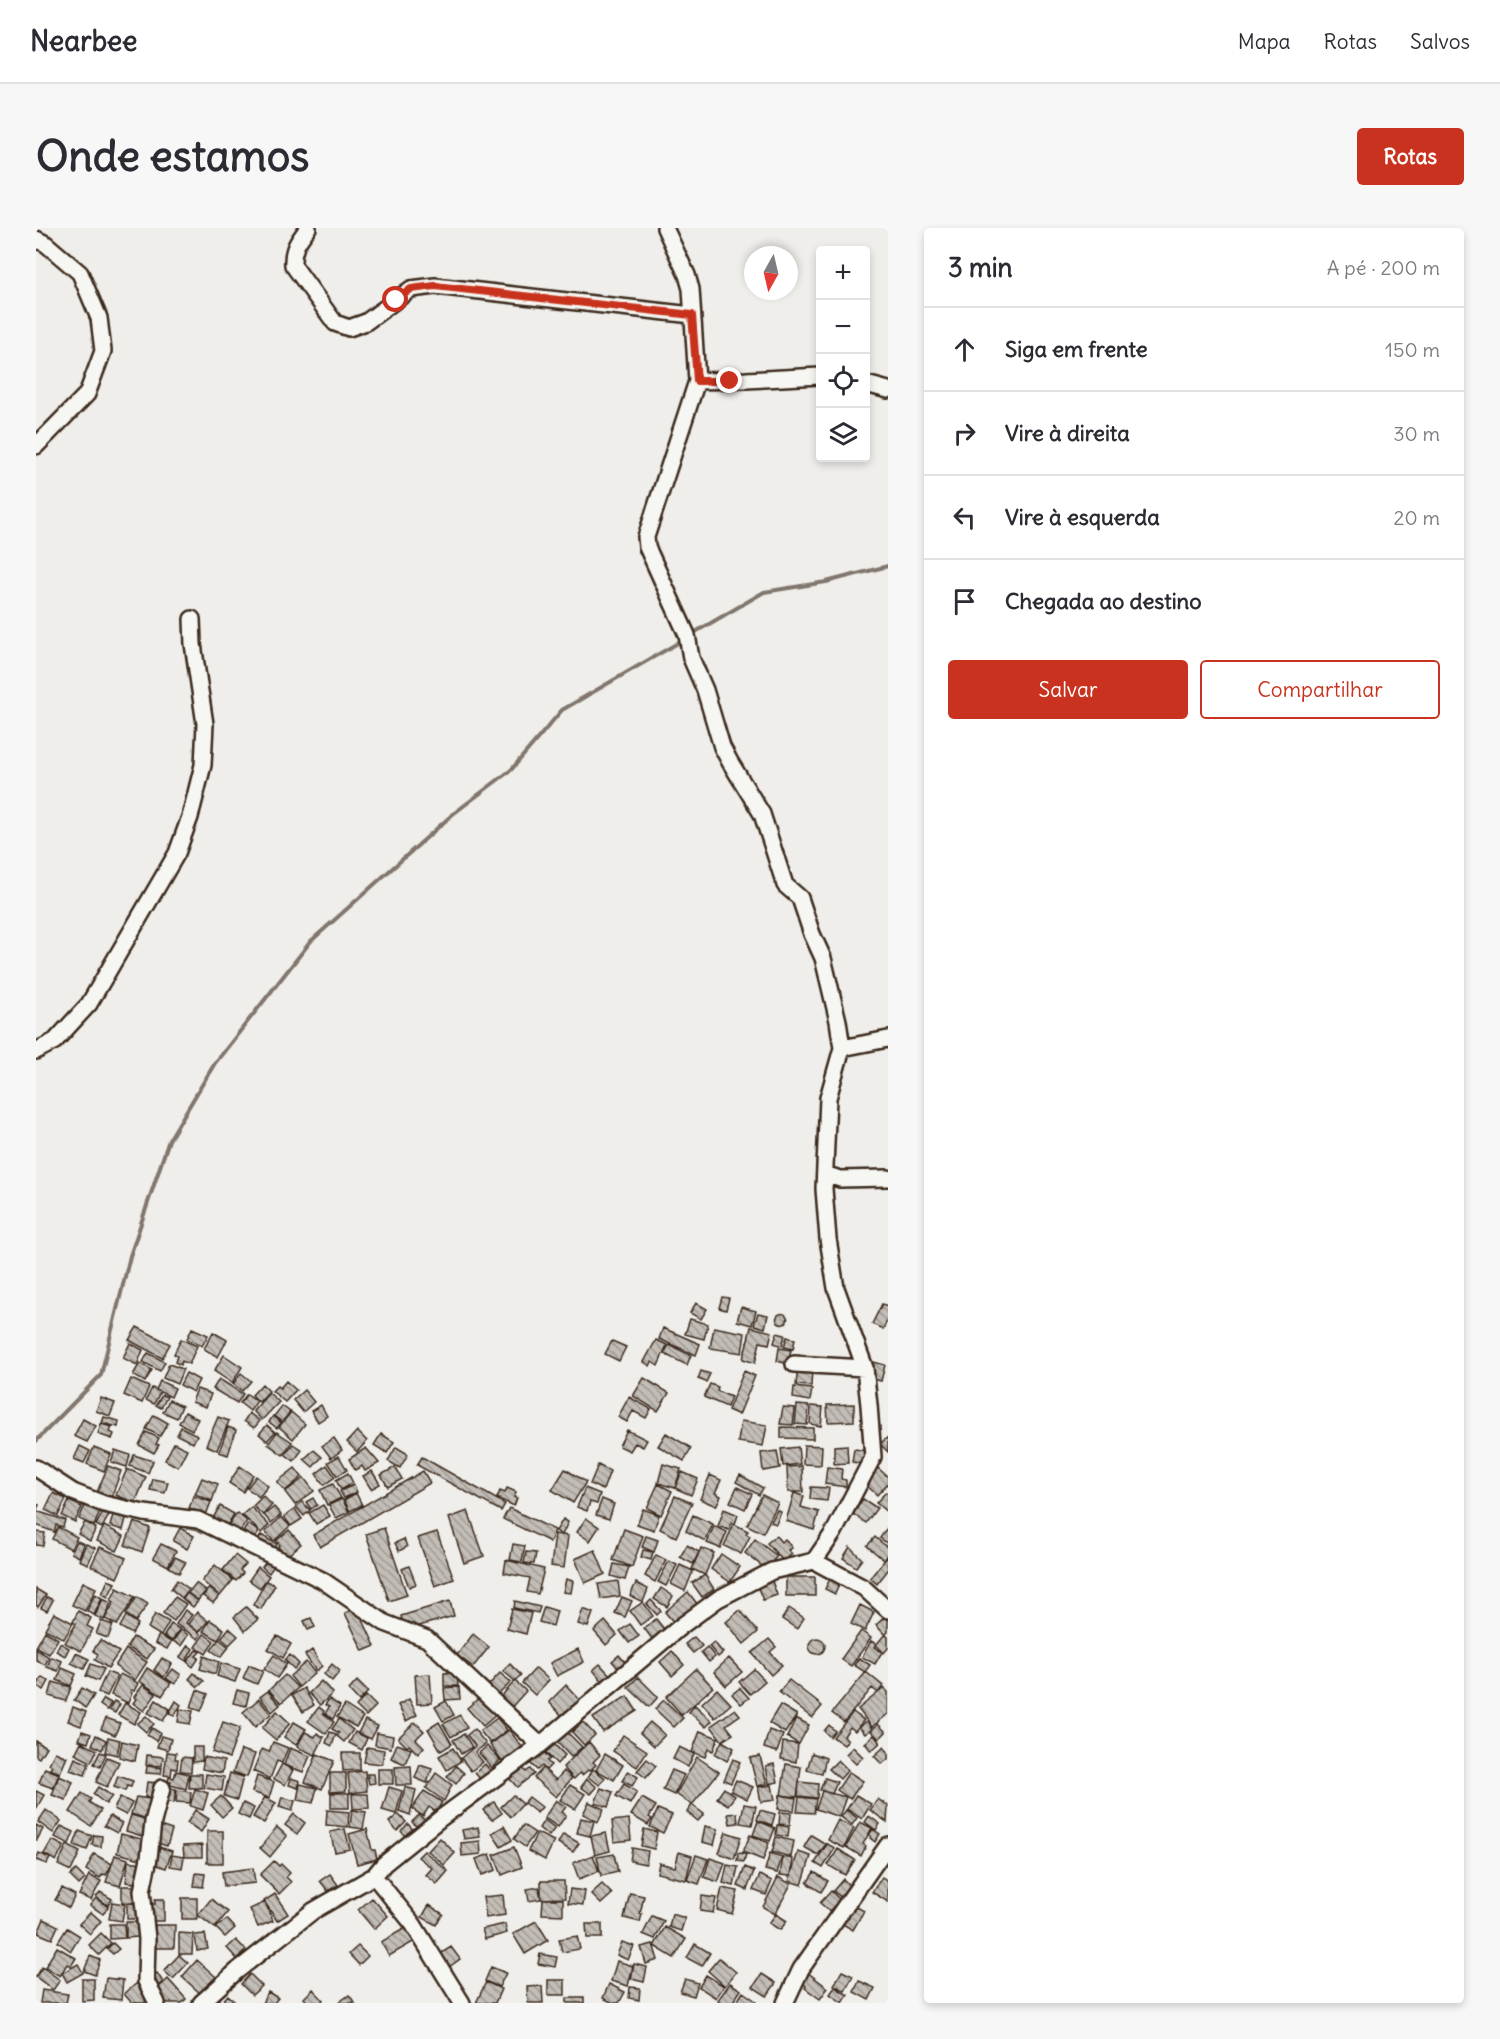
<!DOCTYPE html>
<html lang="pt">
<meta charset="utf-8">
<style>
body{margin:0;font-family:Delius,sans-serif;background:#f7f7f7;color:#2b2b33}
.controls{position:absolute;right:18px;top:18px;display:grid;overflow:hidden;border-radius:6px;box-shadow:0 3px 9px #0003}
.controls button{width:54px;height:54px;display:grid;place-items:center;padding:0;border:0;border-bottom:2px solid #e1e1e2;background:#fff;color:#2b2b33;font:30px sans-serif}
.compass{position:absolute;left:708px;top:18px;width:54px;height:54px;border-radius:50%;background:#fff;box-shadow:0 3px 9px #0003;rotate:188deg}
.stop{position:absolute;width:18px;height:18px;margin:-14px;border:4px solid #c8321e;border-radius:50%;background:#fff}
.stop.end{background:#c8321e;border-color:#fff;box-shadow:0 2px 6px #0008}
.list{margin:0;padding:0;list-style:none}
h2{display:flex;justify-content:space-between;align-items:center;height:78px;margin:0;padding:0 24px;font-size:26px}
h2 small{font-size:20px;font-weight:400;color:#7c7c81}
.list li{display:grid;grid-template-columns:39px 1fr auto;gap:18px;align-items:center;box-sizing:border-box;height:84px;padding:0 24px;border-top:2px solid #e1e1e2}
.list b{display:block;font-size:22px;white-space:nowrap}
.list em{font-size:20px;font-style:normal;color:#7c7c81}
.actions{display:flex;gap:12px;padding:18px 24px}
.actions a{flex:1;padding:14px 0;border:2px solid #c8321e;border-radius:6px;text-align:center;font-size:21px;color:#c8321e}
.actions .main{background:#c8321e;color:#fff}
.icon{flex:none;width:33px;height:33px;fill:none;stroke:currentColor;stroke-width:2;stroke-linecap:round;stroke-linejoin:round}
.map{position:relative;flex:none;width:852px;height:1775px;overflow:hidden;border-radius:6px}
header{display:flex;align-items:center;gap:36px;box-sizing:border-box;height:84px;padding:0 30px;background:#fff;border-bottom:2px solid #e1e1e2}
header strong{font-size:28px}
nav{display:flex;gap:33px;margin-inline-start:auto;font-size:21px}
.intro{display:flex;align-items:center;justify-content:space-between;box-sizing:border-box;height:144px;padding:0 36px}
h1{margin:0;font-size:42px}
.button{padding:15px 27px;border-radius:6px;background:#c8321e;color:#fff;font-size:21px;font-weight:700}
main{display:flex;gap:36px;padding:0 36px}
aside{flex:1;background:#fff;border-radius:6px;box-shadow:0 3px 9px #0003}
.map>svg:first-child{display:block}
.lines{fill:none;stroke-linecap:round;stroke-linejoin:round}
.stream{stroke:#81766d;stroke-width:4}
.building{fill:url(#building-back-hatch);stroke:#3b2a1e;stroke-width:1.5}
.street-casing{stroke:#3b2a1e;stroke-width:20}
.street{stroke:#f6f6f2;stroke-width:15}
.route{stroke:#c8321e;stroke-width:8}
</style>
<header>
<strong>Nearbee</strong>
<nav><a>Mapa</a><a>Rotas</a><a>Salvos</a></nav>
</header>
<div class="intro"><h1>Onde estamos</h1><a class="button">Rotas</a></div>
<main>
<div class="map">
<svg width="852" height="1775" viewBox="0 0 852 1775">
<defs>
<pattern id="building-back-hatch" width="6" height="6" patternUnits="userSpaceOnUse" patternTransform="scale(1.5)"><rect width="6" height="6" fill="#c2bdb7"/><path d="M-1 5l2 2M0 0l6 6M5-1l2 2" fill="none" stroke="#9f9a94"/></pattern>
</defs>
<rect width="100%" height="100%" fill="#efeeea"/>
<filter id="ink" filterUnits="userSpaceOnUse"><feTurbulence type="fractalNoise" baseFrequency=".0167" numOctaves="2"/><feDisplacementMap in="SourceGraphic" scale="12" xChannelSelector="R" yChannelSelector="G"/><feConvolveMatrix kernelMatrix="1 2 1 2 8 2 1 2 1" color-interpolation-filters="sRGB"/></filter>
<g filter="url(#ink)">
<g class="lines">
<path class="stream" d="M656,406L728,364L790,354L852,338
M0,1213L65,1147L94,1028L133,912L179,835L275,713L417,586L475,542L526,482L647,412"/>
</g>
<path class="building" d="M686,1069L693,1070L690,1082L683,1080Z
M660,1075L671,1081L665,1091L654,1085Z
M846,1076L852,1078V1091L847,1101L836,1096Z
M705,1079L720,1083L716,1097L701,1093Z
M722,1085L732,1087L729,1100L718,1097Z
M740.5 1091a5.5 5.5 0 1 1 11 0a5.5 5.5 0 1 1-11 0Z
M654,1091L672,1096L668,1111L649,1106Z
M101,1099L134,1116L126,1130L93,1112Z
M678,1099L709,1105L706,1125L674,1120Z
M715,1099L736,1104L733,1116L724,1114L719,1135L707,1131Z
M156,1100L172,1107L166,1118L151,1111Z
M627,1100L664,1116L660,1127L623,1111Z
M177,1104L191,1112L182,1129L168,1121Z
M741,1105L749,1107L746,1118L738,1115Z
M751,1109L759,1111L757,1121L748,1119Z
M145,1111L161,1118L153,1136L146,1133L145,1137L139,1134L141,1128L138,1126Z
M620,1112L631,1117L622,1138L616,1134L614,1138L608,1134Z
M576,1113L590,1119L583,1133L569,1126Z
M94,1115L107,1122L101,1137L87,1130Z
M633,1117L655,1127L651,1137L628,1126Z
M743,1120L755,1122L752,1136L741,1133Z
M112,1125L129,1134L124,1143L107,1134Z
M188,1127L206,1139L196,1155L178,1143Z
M834,1133L849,1137L845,1153L830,1149Z
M104,1135L116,1142L109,1154L97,1147Z
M133,1136L147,1141L141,1156L127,1150Z
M762,1139L776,1141L775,1158L760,1157Z
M665,1143L674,1146L670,1154L662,1151Z
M708,1143L719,1148L703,1187L692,1182Z
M150,1145L163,1152L157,1164L144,1157Z
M205,1145L215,1153L206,1163L197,1156Z
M608,1150L633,1165L622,1183L597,1168Z
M95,1151L113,1159L106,1175L88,1167Z
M183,1151L207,1166L201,1175L177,1161Z
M124,1153L139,1160L135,1169L120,1162Z
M250,1153L260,1162L249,1174L236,1163L241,1158L244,1160Z
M226,1156L233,1163L223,1174L216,1167Z
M674,1156L682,1159L681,1163L695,1169L691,1179L668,1169Z
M758,1159L776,1161L774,1173L757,1170Z
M116,1160L124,1164L118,1176L110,1172Z
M161,1161L175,1166L170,1179L156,1174Z
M268,1162L278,1174L267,1184L257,1172Z
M233,1165L243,1174L226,1192L217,1183Z
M211,1166L221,1173L214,1183L204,1175Z
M126,1167L131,1169L125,1180L120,1177Z
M593,1169L615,1181L610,1190L597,1183L591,1194L582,1189Z
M65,1170L79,1175L74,1188L60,1183Z
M133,1172L146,1178L141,1190L127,1184Z
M818,1176V1193L792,1194L791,1177Z
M285,1177L291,1188L282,1194L275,1183Z
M761,1177L773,1178L771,1197L759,1196Z
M246,1178L254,1184L246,1194L238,1188Z
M775,1178L787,1179L785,1198L774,1196Z
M747,1179L759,1180L757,1197L744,1196Z
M149,1184L162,1191L156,1202L143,1195Z
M255,1184L269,1196L257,1211L243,1199Z
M213,1185L224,1193L218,1200L208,1193Z
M118,1187L132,1195L124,1208L110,1201Z
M237,1188L245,1195L241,1200L233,1194Z
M68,1189L83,1193L82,1199L66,1195Z
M182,1189L193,1193L181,1222L170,1217Z
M47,1191L60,1198L51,1214L38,1208Z
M705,1193L731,1197L727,1218L702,1214Z
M65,1196L76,1199L74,1204L78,1206L76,1211L62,1206Z
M231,1197L239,1204L231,1213L223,1206Z
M145,1199L161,1207L157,1215L141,1207Z
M192,1199L200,1202L192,1227L183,1224Z
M745,1199L777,1200V1211L745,1210Z
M591,1202L611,1212L607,1219L599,1215L594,1223L583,1218Z
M321,1203L331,1213L321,1224L311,1214Z
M110,1204L123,1210L120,1216L123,1217L118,1225L103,1217Z
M241,1204L256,1214L247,1227L232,1216Z
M630,1205L655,1220L648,1233L622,1218Z
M345,1206L358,1214L351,1225L338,1217Z
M852,1209V1224L844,1216Z
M298,1210L306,1222L295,1230L286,1218Z
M138,1215L151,1221L142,1239L129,1232Z
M257,1216L266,1222L258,1233L249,1226Z
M768,1217L786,1218L785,1237L767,1236Z
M811,1217L812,1235L798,1236V1218Z
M44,1218L54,1223L48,1235L38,1231Z
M58,1219L75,1226L68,1243L51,1236Z
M360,1219L372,1226L364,1240L352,1233Z
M762,1219L764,1236L747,1238L745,1221Z
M330,1220L343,1235L329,1243L326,1238L319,1242L313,1231Z
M818,1221L831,1223L829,1237L816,1234Z
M79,1222L94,1227L91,1239L75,1234Z
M278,1222L286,1229L277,1239L268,1231Z
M741,1223L744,1240L727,1243L725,1225Z
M98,1227L117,1233L112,1245L94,1238Z
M303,1228L311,1242L301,1248L292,1234Z
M386,1229L469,1276L465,1283L381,1237Z
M627,1236L645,1241L639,1260L622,1255Z
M291,1237L299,1249L288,1257L280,1246Z
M562,1237L574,1243L567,1262L554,1256Z
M72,1238L85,1243L75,1270L61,1264Z
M204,1238L217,1247L207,1264L193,1255Z
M766,1238L767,1264H752L751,1239Z
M359,1239L366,1251L352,1259L345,1247Z
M791,1239L806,1241L805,1251L810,1252V1259L789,1256Z
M259,1240L266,1249L249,1263L241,1254Z
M842,1240L852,1249V1255L841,1267L828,1255Z
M91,1241L110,1249L99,1275L80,1267Z
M529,1241L550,1254L537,1275L516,1262Z
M336,1243L344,1256L335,1261L327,1248Z
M387,1243L394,1255L284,1319L277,1307Z
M646,1244L662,1251L655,1267L639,1260Z
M312,1245L317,1255L305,1262L300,1252Z
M674,1247L685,1252L679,1265L685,1268L680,1278L664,1271Z
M704,1247L727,1260L723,1267L700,1254Z
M220,1248L232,1258L223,1269L211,1260Z
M166,1250L182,1256L176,1273L159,1266Z
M268,1250L278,1263L259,1277L249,1264Z
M117,1251L132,1254L129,1265L114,1262Z
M297,1256L305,1270L291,1277L284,1262Z
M622,1256L636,1263L625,1287L611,1280Z
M318,1257L321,1264L308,1270L304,1263Z
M701,1259L716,1266L709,1281L694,1274Z
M775,1259L793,1260L791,1273L774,1271Z
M471,1260L480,1264L478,1269L481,1270L478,1278L461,1270L464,1263L469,1265Z
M549,1260L564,1266L561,1276L554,1274L551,1283L541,1279Z
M850,1264L852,1265V1285L840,1275Z
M17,1265L30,1271L22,1288L9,1282Z
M320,1265L326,1277L314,1283L308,1272Z
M758,1265L768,1268L765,1279L783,1284L778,1302L750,1293Z
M726,1267L742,1275L727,1305L711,1297Z
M158,1268L175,1274L170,1287L153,1280Z
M227,1268L236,1277L227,1287L217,1278Z
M639,1268L656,1275L640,1309L624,1301Z
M277,1270L281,1277L275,1281L270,1274Z
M306,1271L313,1284L300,1290L293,1277Z
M566,1271L578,1276L573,1291L560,1287Z
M827,1271L841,1280L830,1295L817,1286Z
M33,1273L46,1279L39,1294L26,1288Z
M266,1274L274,1282L268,1288L260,1279Z
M50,1275L65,1281L58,1298L43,1291Z
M0,1276L3,1277L0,1283L29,1292L27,1299L20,1297L18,1304L0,1297Z
M287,1277L294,1288L280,1296L273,1285Z
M184,1278L198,1286L191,1298L177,1290Z
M215,1279L233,1297L225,1305L206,1287Z
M238,1279L245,1287L235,1295L228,1287Z
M79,1280L92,1283L87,1302L74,1298Z
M473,1280L519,1302L514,1314L467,1291Z
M259,1281L266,1291L255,1298L248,1289Z
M607,1281L623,1287L618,1302L601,1296Z
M688,1281L702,1287L699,1296L696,1294L693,1302L682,1298Z
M68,1282L74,1285L66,1300L60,1297Z
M741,1282L745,1284L740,1296L735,1294Z
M432,1283L448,1328L428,1335L413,1290Z
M201,1285L211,1293L203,1305L192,1297Z
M657,1287L677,1296L669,1313L650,1303Z
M245,1289L254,1298L238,1313L229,1304Z
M550,1290L563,1299L554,1313L541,1304Z
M527,1291L532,1294L526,1307L520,1303Z
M49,1294L60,1300L54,1313L42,1306Z
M98,1294L114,1300L106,1324L89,1317Z
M212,1296L223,1304L216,1315L205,1307Z
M698,1296L712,1303L710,1306L714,1308L705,1326L688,1318Z
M68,1298L88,1308L81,1323L61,1313Z
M678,1298L691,1304L684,1320L671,1315Z
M22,1299L41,1309L35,1321L16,1311Z
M144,1300L158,1308L151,1321L137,1313Z
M348,1300L371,1367L353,1373L330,1306Z
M851,1300H852V1316L844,1310Z
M588,1301L607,1308L596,1339L577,1332Z
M253,1302L265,1316L251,1328L242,1319L244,1317L240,1313Z
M0,1304L9,1305L7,1318L0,1317Z
M401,1304L418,1351L399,1358L382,1310Z
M519,1306L532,1308L528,1340L515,1338Z
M225,1307L241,1316L236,1325L220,1316Z
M610,1308L622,1312L618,1324L606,1319Z
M740,1308L745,1314L749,1311L756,1320L752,1322L756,1326L747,1333L731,1315Z
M839,1309L852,1320V1327L848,1332L831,1318Z
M368,1311L371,1319L363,1323L359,1315Z
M719,1311L741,1328L730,1341L709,1325Z
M41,1313L48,1316L43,1329L35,1325Z
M50,1316L59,1320L52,1336L43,1332Z
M125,1316L140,1323L132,1338L117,1330Z
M477,1316L489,1318L486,1334L474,1332Z
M651,1317L663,1324L657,1336L644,1329Z
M64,1319L90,1330L81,1350L55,1338Z
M814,1319L826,1331L820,1339L807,1330Z
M665,1320L678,1325L669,1347L656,1341Z
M559,1322L569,1346L549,1355L539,1331Z
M607,1322L617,1324L615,1332L605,1329Z
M490,1324L500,1325L498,1336L488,1335Z
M685,1326L704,1339L694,1354L675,1341Z
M199,1327L210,1336L204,1342L207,1345L200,1353L187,1342Z
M620,1327L630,1332L619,1354L609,1348Z
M852,1328V1342L841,1356L834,1350Z
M139,1329L150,1334L143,1345L133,1339Z
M470,1332L508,1341L502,1366L491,1364L494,1350L468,1345Z
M231,1333L238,1338L233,1345L226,1339Z
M633,1333L641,1337L630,1358L622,1354Z
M578,1336L593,1339L589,1352L575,1348Z
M179,1337L197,1352L184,1368L166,1353Z
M644,1337L657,1343L649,1363L635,1356Z
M373,1338L380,1356L373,1359L366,1341Z
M222,1339L233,1348L224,1360L213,1352Z
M669,1347L678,1361L666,1369L656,1355Z
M796,1347L805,1352L799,1366L789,1361Z
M750,1349H779V1368H750Z
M530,1351L537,1353L535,1365L527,1364Z
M72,1352L79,1355L72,1369L66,1366Z
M141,1352L153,1361L146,1370L135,1361Z
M230,1353L239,1357L225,1381L217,1377Z
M582,1353L584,1368L565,1371L562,1356Z
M736,1353L741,1367L727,1372L721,1358Z
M47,1354L60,1360L49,1383L36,1377Z
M160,1355L170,1363L162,1372L152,1365Z
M600,1355L612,1361L607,1374L594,1368Z
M81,1360L99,1369L81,1397L69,1391L78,1374L75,1372Z
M173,1360L183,1368L177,1375L167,1368Z
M625,1360L637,1368L631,1379L618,1371Z
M0,1361L10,1367L2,1379L0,1377Z
M652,1364L662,1377L639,1396L629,1384Z
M151,1365L162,1373L157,1379L147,1371Z
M59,1366L66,1370L58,1387L51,1383Z
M11,1369L17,1372L11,1383L5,1380Z
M101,1369L112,1376L100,1393L90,1386Z
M139,1369L150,1376L138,1393L127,1385Z
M586,1369L596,1373L589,1389L579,1385Z
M67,1371L75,1375L68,1392L59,1388Z
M615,1372L625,1383L621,1387L611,1376Z
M414,1373L418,1388L369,1402L365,1388Z
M479,1373L504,1379L502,1385L478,1380Z
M607,1374L617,1388L604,1397L594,1383Z
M824,1377L838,1384L829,1403L815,1396Z
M210,1379L222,1391L209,1403L198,1389Z
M321,1379L339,1418L327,1423L309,1385Z
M508,1379L521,1383L517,1398L503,1394Z
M753,1380L768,1390L761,1401L746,1391Z
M476,1381L495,1385L490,1406L471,1401Z
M547,1381L557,1385L552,1399L542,1396Z
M149,1382L156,1387L150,1395L165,1406L162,1411L140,1396Z
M704,1382L722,1404L708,1416L690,1394Z
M42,1383L55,1390L51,1398L57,1401L45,1423L29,1415L40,1396L37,1394Z
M161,1384L172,1393L163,1404L152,1396Z
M18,1385L37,1395L28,1411L9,1401Z
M119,1386L133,1394L125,1408L112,1400Z
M852,1386V1404L849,1407L840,1397Z
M90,1388L102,1396L96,1406L84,1399Z
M275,1390L279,1399L272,1402L268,1393Z
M620,1391L628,1401L616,1411L608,1400Z
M174,1392L188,1401L182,1412L167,1403Z
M65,1393L77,1397L72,1410L60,1406Z
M569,1393L581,1407L570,1417L558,1403Z
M135,1396L144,1401L136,1413L128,1408Z
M594,1396L603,1408L593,1415L584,1403Z
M193,1400L202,1408L193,1417L185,1410Z
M145,1402L152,1407L145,1418L137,1413Z
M9,1403L22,1411L13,1426L0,1419Z
M825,1403L835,1410L815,1438L805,1431Z
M168,1406L178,1413L170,1426L159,1419Z
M437,1406L453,1419L437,1439L421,1427Z
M849,1406L852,1409V1420L848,1425L840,1417Z
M123,1407L135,1414L131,1421L119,1415Z
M241,1408L255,1416L247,1430L232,1421Z
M97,1409L118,1421L111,1431L91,1419Z
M658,1409L666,1418L657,1425L649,1416Z
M773 1418a8 8 0 1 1 16 0a8 8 0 1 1-16 0Z
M183,1411L193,1419L185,1429L175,1422Z
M733,1411L740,1419L734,1424L746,1437L735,1447L716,1425Z
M64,1412L83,1424L72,1440L59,1432L62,1426L57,1423Z
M835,1413L840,1416L838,1419L846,1424L839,1436L826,1429Z
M678,1414L687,1425L682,1429L673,1418Z
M24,1415L33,1420L29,1428L20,1423Z
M152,1417L157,1421L150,1433L144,1429Z
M671,1419L679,1429L673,1434L665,1424Z
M0,1421L13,1429L9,1437L0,1432Z
M90,1421L111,1434L99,1452L79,1438Z
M542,1421L548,1434L521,1448L514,1435Z
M160,1422L164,1424L160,1428L163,1430L157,1439L151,1434Z
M276,1422L286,1438L280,1443L269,1427Z
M636,1423L648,1437L636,1448L624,1434Z
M40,1425L53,1431L48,1441L35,1435Z
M238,1427L251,1436L241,1450L228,1441Z
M254,1427L263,1436L258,1441L249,1432Z
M583,1427L589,1434L582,1440L576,1433Z
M168,1428L183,1434L179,1446L164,1441Z
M15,1429L26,1433L22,1443L11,1439Z
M126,1430L136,1436L128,1449L118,1442Z
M693,1430L706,1444L690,1458L678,1444Z
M823,1430L834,1437L829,1444L818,1437Z
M270,1434L279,1445L263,1459L254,1448Z
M185,1435L204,1441L199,1454L181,1448Z
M55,1436L68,1441L62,1453L50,1448Z
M296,1436L304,1443L296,1453L288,1446Z
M474,1436L485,1447L479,1453L467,1443Z
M564,1436L575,1448L568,1455L557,1442Z
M213,1437L227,1443L221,1456L207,1450Z
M26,1440L40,1446L35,1458L21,1452Z
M111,1440L135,1455L126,1468L103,1453Z
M500,1440L513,1452L499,1467L486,1455Z
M137,1441L145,1447L139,1456L130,1450Z
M660,1441L677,1459L646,1487L630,1469Z
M718,1441L729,1453L714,1466L703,1454Z
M71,1444L81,1448L71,1468L62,1464Z
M421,1444L422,1458H408V1445Z
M830,1444L847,1458L842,1465L836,1460L808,1494L796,1485Z
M158,1445L168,1453L162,1459L153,1451Z
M464,1445L475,1454L459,1470L449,1461Z
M84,1446L102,1455L98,1463L95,1462L94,1464L96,1465L92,1475L75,1467Z
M394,1446L396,1475L381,1476L379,1447Z
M249,1447L262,1460L245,1475L233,1462Z
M6,1449L13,1453L8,1462L1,1458Z
M602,1449L622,1469L613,1479L592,1459Z
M753,1452L786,1478L776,1490L743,1464Z
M285,1453L297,1465L284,1477L273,1465Z
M321,1453L332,1464L323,1473L313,1462Z
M479,1453L490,1463L472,1483L461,1473Z
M17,1454L35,1459L30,1473L13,1468Z
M107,1457L120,1466L108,1483L97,1475L100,1471L98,1469Z
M530,1457L545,1473L528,1490L513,1474Z
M423,1459L424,1471L409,1472L408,1460Z
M46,1460L58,1467L50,1480L38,1472Z
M268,1460L278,1477L267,1484L256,1467Z
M704,1460L713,1470L705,1476L696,1466Z
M848,1460L852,1464V1486L836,1499L822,1481Z
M681,1461L695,1476L679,1490L666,1475Z
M161,1462L172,1466L165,1483L155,1479Z
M201,1462L213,1465L210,1478L197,1475Z
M232,1463L244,1477L236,1484L224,1469Z
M330,1468L340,1478L330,1488L320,1478Z
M591,1468L601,1483L567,1504L557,1490Z
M444,1469L460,1487L447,1498L431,1480Z
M68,1471L75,1475L71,1482L64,1477Z
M223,1471L235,1486L219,1499L207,1484Z
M293,1471L304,1478L297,1491L289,1486L293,1479L289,1477Z
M373,1471L381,1487L370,1493L362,1477Z
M120,1472L134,1481L127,1493L112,1485Z
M628,1472L647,1490L638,1499L619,1481Z
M78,1473L84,1476L79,1485L73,1482Z
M140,1473L145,1477L138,1488L133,1485Z
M410,1473L418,1487L407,1493L399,1479Z
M89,1475L105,1484L98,1496L82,1487Z
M309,1477L327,1489L320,1499L301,1489Z
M659,1477L676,1493L670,1499L653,1484Z
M744,1477L761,1487L749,1505L733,1495Z
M37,1479L50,1484L45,1498L32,1493Z
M283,1479L288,1483L287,1485L298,1494L290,1506L272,1493Z
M144,1481L157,1483L154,1496L142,1494Z
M699,1481L704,1487L690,1497L697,1506L686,1513L675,1498Z
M241,1483L254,1495L240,1512L226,1500Z
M817,1484L828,1492L819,1503L814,1499L808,1508L812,1512L808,1517L797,1509Z
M424,1487L431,1500L415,1509L407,1496Z
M110,1488L118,1496L110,1504L101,1496Z
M70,1490L84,1495L79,1507L65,1501Z
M461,1490L471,1502L454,1515L444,1503Z
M760,1490L773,1497L763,1516L751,1509Z
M303,1491L317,1502L308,1514L301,1508L303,1505L296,1501Z
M329,1492L342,1498L335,1511L322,1505Z
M831,1493L836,1501L829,1506L823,1499Z
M187,1494L204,1500L193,1530L176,1524Z
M258,1494L270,1501L260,1517L248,1509Z
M379,1494L388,1503L380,1511L388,1519L382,1526L373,1517L371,1519L362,1510Z
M403,1494L416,1516L405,1523L392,1501Z
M547,1494L559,1507L548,1517L536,1504Z
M614,1494L629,1507L618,1518L604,1505Z
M842,1496L850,1504L843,1511L835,1503Z
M793,1497L799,1503L794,1509L788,1503Z
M116,1500L124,1505L120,1513L111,1507Z
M438,1501L450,1516L439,1524L447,1534L435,1543L425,1530L439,1518L431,1507Z
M473,1502L487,1520L467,1535L454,1517Z
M733,1502L747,1507L741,1524L728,1520Z
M46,1503L55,1506L52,1515L43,1512Z
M530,1503L546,1519L535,1529L520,1513Z
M664,1503L682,1510L677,1523L672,1521L669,1529L656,1524Z
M269,1504L279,1509L281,1505L288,1509L279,1527L261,1519Z
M294,1504L300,1506L296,1518L290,1515Z
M319,1504L331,1510L326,1522L313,1515Z
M341,1505L357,1508L355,1520L339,1517Z
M428,1506L436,1519L425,1526L417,1512Z
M60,1507L70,1512L66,1522L56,1517Z
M587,1507L611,1523L601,1539L577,1523Z
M838,1507L844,1515L835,1523L829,1515Z
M125,1508L135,1511L132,1522L121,1519Z
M72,1509L84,1512L81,1527L69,1524Z
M0,1513L10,1519L3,1530L0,1528Z
M86,1513L102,1517L99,1533L83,1529Z
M686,1513L698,1520L691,1533L679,1526Z
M45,1514L61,1522L55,1534L39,1526Z
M237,1514L252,1520L246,1535L241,1533L234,1551L217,1543L226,1521L233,1524Z
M516,1514L529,1527L521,1536L508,1523Z
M553,1514L564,1527L557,1534L560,1537L553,1543L552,1542L546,1547L544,1545L538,1551L527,1539Z
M747,1514L762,1516L760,1534L745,1531Z
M361,1516L375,1521L369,1536L355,1530Z
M451,1518L464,1532L456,1540L443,1525Z
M157,1519H166V1533L157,1534Z
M331,1519L348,1522L346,1536L328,1534Z
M643,1519L658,1526L652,1539L637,1531Z
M817,1519L827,1529L820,1536L810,1526Z
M848,1519L852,1524V1531L846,1536L838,1528Z
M254,1520L274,1528L267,1544L248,1537Z
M417,1520L425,1533L411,1542L403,1528Z
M205,1522L219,1526L211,1549L197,1544Z
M507,1523L514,1531L511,1533L515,1537L510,1542L506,1538L501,1542L494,1535Z
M19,1524L31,1529L24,1545L14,1541L16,1538L13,1536Z
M64,1524L70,1526L64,1539L58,1536Z
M131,1524L140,1525L139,1531H142L141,1541L136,1540L135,1548L128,1547Z
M306,1525H324V1542L307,1543Z
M776,1525L790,1530L786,1546L771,1542Z
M281,1526L298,1533L286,1561L269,1554Z
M569,1526L587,1537L578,1552L560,1542Z
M111,1527L127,1529L126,1538L110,1537Z
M724,1528L731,1556L721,1558L714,1530Z
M71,1529L83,1534L71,1559L60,1554Z
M146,1529L156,1530L155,1544L144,1543Z
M168,1529L188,1533L186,1545L166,1541Z
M661,1529L683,1544L656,1577L640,1566Z
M39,1530L53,1536L49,1547L34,1542Z
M611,1531L620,1538L610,1550L601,1543Z
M697,1531L704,1534L695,1555L688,1552Z
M802,1532L812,1542L804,1551L793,1541Z
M246,1536L257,1542L249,1557L238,1551Z
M449,1536L455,1543L445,1552L439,1545Z
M738,1536L742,1554L733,1556L730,1538Z
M750,1536L765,1539L761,1569L745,1567Z
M384,1537L396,1541L391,1555L379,1550Z
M111,1538L126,1540L125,1546L110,1545Z
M375,1538L376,1557H360L359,1539Z
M420,1538L428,1545L420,1556L411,1549Z
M486,1539L490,1544L494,1541L498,1546L481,1559L473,1550Z
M9,1540L23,1546L17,1560L3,1555Z
M507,1540L520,1552L528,1543L536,1550L520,1569L498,1550Z
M342,1541H357V1556H342Z
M557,1541L569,1550L564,1557L552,1549Z
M636,1542L648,1547L638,1567L627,1562Z
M140,1543L153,1546L150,1561L134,1557L135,1554H132L133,1549L138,1550Z
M329,1543L331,1563L314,1565L312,1545Z
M592,1543L602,1549L596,1558L586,1553Z
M813,1544L827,1553L814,1571L801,1562Z
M194,1545L207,1549L201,1572L188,1568Z
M294,1545H310V1563L294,1564Z
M400,1545L416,1557L408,1573L390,1560Z
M154,1546H166V1560H153Z
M170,1546L188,1549L186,1563L168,1560Z
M331,1546H338L339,1555L333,1556Z
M23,1548L37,1554L30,1572L16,1567Z
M82,1548L97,1553L95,1559L91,1558L89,1563L78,1559Z
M221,1548L238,1554L233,1570L216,1564Z
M255,1550L264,1553L262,1560L253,1557Z
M789,1550L801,1554L796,1566L784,1562Z
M551,1551L561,1559L555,1566L545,1559Z
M700,1552L717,1559L711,1571L695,1563Z
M111,1554L123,1555L122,1571L109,1569Z
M763,1554L782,1556L781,1570L762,1568Z
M264,1556L281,1560L277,1575L261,1572Z
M588,1556L601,1564L594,1576L580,1568Z
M534,1557L549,1566L539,1581L524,1572Z
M736,1557L739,1572L725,1574L722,1559Z
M62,1559L76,1568L70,1576L57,1566Z
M128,1559L140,1561L138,1575L126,1573Z
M353,1559L366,1563L360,1586L346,1582Z
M369,1559L380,1562L374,1587L363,1583Z
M565,1560L577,1564L572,1579L559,1575Z
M688,1560L699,1568L692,1577L681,1570Z
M159,1561L172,1565L167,1582L154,1578Z
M141,1562L155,1564L154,1575L140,1574Z
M0,1563L8,1567L0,1581Z
M388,1563L406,1574L400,1584L393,1579L387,1588L376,1581Z
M786,1563L810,1569L803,1589L780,1581Z
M46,1565L55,1571L53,1574L65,1582L55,1598L34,1584Z
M295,1565H313V1580H295Z
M316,1566H332L333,1580L317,1581Z
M477,1567L487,1576L475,1589L465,1579Z
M744,1567L760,1570L758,1583L742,1581Z
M820,1567L835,1576L826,1591L811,1581Z
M185,1568L196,1580L186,1589L175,1577Z
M84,1569L96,1575L90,1587L78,1581Z
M100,1569L114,1571V1573L118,1575L115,1592L95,1586Z
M229,1569L240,1575L228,1595L217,1589Z
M246,1569L259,1573L256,1583L243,1579Z
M493,1569L506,1579L501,1585L488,1575Z
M763,1569L780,1571L778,1585L761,1584Z
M606,1570L620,1578L613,1589L616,1591L612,1597L595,1587Z
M842,1571L852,1578L851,1594L834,1582Z
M520,1572L530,1579L526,1584L530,1587L522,1599L508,1590Z
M458,1574L466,1585L456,1592L447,1582Z
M553,1574L568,1581L562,1594L547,1586Z
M207,1575L218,1580L213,1591L202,1586Z
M708,1576L720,1578L716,1597L704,1595Z
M656,1577L668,1586L662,1593L651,1584Z
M622,1581L636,1587L627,1605L614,1599Z
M10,1582L25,1593L17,1605L2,1594Z
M159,1582L173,1591L165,1604L151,1595Z
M291,1582L313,1584L312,1599L290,1597Z
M316,1582L330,1584L327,1601L314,1599Z
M724,1582L739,1586L736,1597L721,1592Z
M810,1582L821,1590L816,1597L805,1589Z
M744,1584L755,1585L754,1597L743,1596Z
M701,1585L702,1595L694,1596L692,1586Z
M258,1586L269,1595L261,1606L249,1597Z
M362,1586L370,1594L361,1603L353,1594Z
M95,1587L115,1593L109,1609L90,1603Z
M383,1587L393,1596L386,1604L376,1594Z
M74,1588L86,1595L81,1605L68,1598Z
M833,1588L844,1596L840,1602L829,1594Z
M545,1590L558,1593L554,1608L541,1605Z
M593,1591L595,1612L578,1614L576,1593Z
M508,1592L519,1600L513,1608L503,1600Z
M802,1592L818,1600L808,1620L792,1612Z
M722,1593L739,1600L734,1613L717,1607Z
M824,1594L836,1600L827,1616L830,1618L825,1628L810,1619Z
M372,1596L380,1605L372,1612L365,1603Z
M0,1597L7,1601L1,1612H0Z
M121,1597L136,1602L131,1618L116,1613Z
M487,1597L499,1605L489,1619L478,1611Z
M741,1597L753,1599L752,1609L740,1607Z
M25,1598L38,1604L33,1616L19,1609Z
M468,1598L476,1612L465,1619L456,1605Z
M669,1598L682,1601L678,1617L666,1614Z
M241,1599L251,1608L234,1629L224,1620Z
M442,1599L444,1609L428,1611L426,1602Z
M309,1601L314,1621L299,1624L294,1604Z
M331,1601L336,1622H339L341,1631L321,1636L313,1606Z
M608,1601L621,1604L618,1621L605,1618Z
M837,1601L844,1606L839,1614L834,1610L835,1608L833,1607Z
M43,1603L56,1608L51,1622L38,1617Z
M171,1603H187V1635H171Z
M690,1604L705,1609L698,1631L683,1625Z
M501,1605L518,1613L509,1632L492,1623Z
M570,1605L574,1623L559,1627L555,1608Z
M85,1606L114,1613L109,1632L81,1625Z
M527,1606L543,1615L537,1624L522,1615Z
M58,1607L66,1608L65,1619L56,1617Z
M714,1607L733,1615L727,1632L707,1624Z
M775,1607L790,1616L782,1627L768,1619Z
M740,1609L758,1613L755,1629L736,1624Z
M404,1610L419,1625L408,1637L392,1623Z
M16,1612L28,1618L20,1633L8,1626Z
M444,1613L445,1626L426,1628L425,1615Z
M791,1616L799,1620L787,1640L779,1635Z
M31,1617L44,1624L35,1643L22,1637Z
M166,1617V1629H148L147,1618Z
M123,1619L136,1623L130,1640L118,1636Z
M478,1619L486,1639L466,1647L458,1627Z
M596,1620L612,1623L610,1636L594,1633Z
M802,1621L819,1632L809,1647L792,1637Z
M388,1623L412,1643L401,1656L390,1647L396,1640L382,1629Z
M643,1624L656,1628L650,1652L621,1645L623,1635L639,1639Z
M762,1624L775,1628L766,1657L753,1653Z
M3,1625L14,1630L11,1636L0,1632Z
M702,1625L710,1626L708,1634L701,1633Z
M734,1625L746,1629L741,1645L729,1642Z
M58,1626L76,1636L70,1647L67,1646L64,1650L50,1642Z
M454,1626L460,1642L446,1647L440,1631Z
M578,1626L582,1644L565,1648L561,1629Z
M79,1627L92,1631L84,1658L70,1654Z
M136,1627L148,1629L146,1640L134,1638Z
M557,1627L563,1643L543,1651L537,1635Z
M660,1627L672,1631L663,1656L651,1652Z
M747,1629L757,1631L755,1648L744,1647Z
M674,1630L689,1635L682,1654L668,1649Z
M92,1633L106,1635L104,1656L90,1654Z
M238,1633L243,1638L245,1636L254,1645L250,1649L255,1654L243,1666L224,1647Z
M691,1637L702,1639L698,1658L687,1655Z
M709,1639L718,1643L711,1662L702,1658Z
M217,1640L219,1655L188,1658L186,1644Z
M40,1642L49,1651L43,1657L34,1648Z
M778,1644L792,1653L785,1664L771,1655Z
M160,1645L169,1646L167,1659L158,1658Z
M294,1646L302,1657L292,1663L284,1653Z
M53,1647L65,1653L55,1672L43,1667Z
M724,1647L736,1653L730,1667L717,1662Z
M742,1649L755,1656L739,1686L727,1679Z
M846,1649L852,1653V1674L836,1664Z
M807,1651L816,1660L807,1671L797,1663Z
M505,1653H528L529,1670L505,1671Z
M566,1656L576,1666L565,1676L555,1666Z
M86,1658H105V1675L86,1674Z
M503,1659L505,1671L493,1673L491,1661Z
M26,1660L39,1667L33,1680L19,1672Z
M686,1660L702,1663L696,1686L681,1682Z
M534,1661L549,1663L547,1677L532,1675Z
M795,1663L804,1672L793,1683L784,1675Z
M64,1664L76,1671L72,1677L60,1669Z
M594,1665L608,1668L604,1686H606L604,1694L588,1690Z
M239,1666L252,1686L241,1693L228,1673Z
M467,1667L469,1687L450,1690L447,1669Z
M666,1668L680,1670L677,1685L664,1683Z
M60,1670L72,1679L67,1686L54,1677Z
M146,1670H161V1691H146Z
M336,1670L352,1688L338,1701L322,1682Z
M119,1671H128V1693H112V1676H119Z
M175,1671L192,1684L179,1700L162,1687Z
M507,1671H527V1687L506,1686Z
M76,1674L89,1676L86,1693L73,1691Z
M229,1674L237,1693L222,1699L214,1681Z
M91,1675L106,1676L107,1691H91Z
M814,1675L828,1683L817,1702L803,1694Z
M393,1677L407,1686L400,1697L386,1689Z
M55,1684L65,1693L54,1706L43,1696Z
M636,1686L649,1690L645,1703L633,1699Z
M740,1686L751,1693L744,1702L733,1695Z
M616,1688L628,1693L619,1711L607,1706Z
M8,1691L22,1698L16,1711L2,1705Z
M191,1691L199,1700L189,1709L180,1700Z
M500,1693L512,1712L489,1726L477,1706Z
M90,1694H102V1709L90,1710Z
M74,1696H88L89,1710L74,1711Z
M469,1696L471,1705L449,1711L446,1701Z
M550,1696H566V1710H551Z
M119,1697H139L138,1720H118Z
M371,1699L379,1713L353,1728L345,1714Z
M629,1699L650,1711L638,1730L618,1718Z
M31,1700L44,1708L35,1723L22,1714Z
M65,1705L75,1715L63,1727L53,1717Z
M143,1705L157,1706L156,1726H143Z
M169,1706L172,1721L161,1723L159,1707Z
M541,1708L544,1721L526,1724L523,1711Z
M200,1712L210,1722L201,1731L191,1720Z
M586,1714L598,1718L592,1732L581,1727Z
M77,1715L83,1721L77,1726L71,1721Z
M617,1716L622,1732L610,1736L605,1719Z
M659,1716L674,1725L666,1738L651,1730Z
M322,1718L332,1728L323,1737L313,1726Z
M21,1719L40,1730L35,1738L31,1736L24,1748L9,1739Z
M415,1719L424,1731L413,1739L404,1726Z
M504,1726L521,1729L519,1739L502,1736Z
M143,1727L152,1735L137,1751L128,1743Z
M54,1728L64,1732L59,1747L48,1743Z
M683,1730L700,1744L689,1758L672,1743Z
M161,1732L180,1749L165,1766L146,1749Z
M581,1733L597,1738L592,1758L575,1753Z
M42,1736L47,1745L31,1754L26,1745Z
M598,1736L611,1739L608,1754L595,1751Z
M6,1739L24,1752L17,1762L0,1749Z
M455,1739L470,1745L463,1759L449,1753Z
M806,1743L817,1748L809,1763L798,1757Z
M771,1744L792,1760L784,1771L769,1760L770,1758L764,1753Z
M121,1745L127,1754L119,1760L112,1752Z
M214,1746L226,1758L216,1767L205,1756Z
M726,1746L740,1755L731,1768L717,1759Z
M670,1747L688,1758L680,1770L663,1759Z
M70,1750L87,1752L85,1772L67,1770Z
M46,1751H58V1772L46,1773Z
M132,1751L150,1771L146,1775H130L119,1763Z
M649,1751L662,1755L658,1768L644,1764Z
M512,1752H529V1767H512Z
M823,1753L839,1760L833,1772L818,1764Z
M450,1754L465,1761L459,1775H440Z
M101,1755L114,1770L108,1775H96L88,1766Z
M694,1755L705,1762L696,1775H686L682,1772Z
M573,1756L589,1764L583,1775H577L567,1770Z
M506,1758L507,1775H492L491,1759Z
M594,1759L604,1760L603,1772L593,1770Z
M799,1759L812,1767L807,1775L794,1766Z
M277,1761L287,1772L284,1775H272L268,1770Z
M6,1762L32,1766L30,1775H4Z
M232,1764L242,1770L238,1775H226Z
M707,1764L720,1773L718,1775H700Z
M192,1767L200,1775H185Z
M313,1767L319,1775H302Z
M531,1770H548V1775H531Z"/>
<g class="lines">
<defs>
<path id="street" d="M272,0C262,13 256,21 257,37L299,95L313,100L330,94L375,61L399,58L656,87
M629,0L651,47L655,61L661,153L610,309L611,319L651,407L655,430L669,462L686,519L694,534L726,586L749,657L764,670L776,706L787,730L802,793L806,820L792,870L788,961L792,1011L800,1060L829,1140L833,1177L837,1229L798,1304L778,1333
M0,11L10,16L44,45L63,90L67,123L51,166L0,218
M661,153L710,152L784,148
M830,156L852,162
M806,820L852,811
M0,823L19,813L53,776L141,625L154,589L167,537L169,496L157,416L156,391
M789,946L804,951L852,950
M758,1136L829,1140
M0,1240L37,1264L68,1276L108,1285L162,1292L286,1352L349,1395L391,1411L504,1517
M338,1648L377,1696L426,1775
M121,1775L110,1753L111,1711L106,1663L113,1630L117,1594L126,1560
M165,1775L202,1742L277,1683L338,1648L348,1636L405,1590L504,1517L644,1399L682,1371L736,1343L778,1333L828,1360L852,1382
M749,1775L765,1741L852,1617"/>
</defs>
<use href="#street" class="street-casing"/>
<use href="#street" class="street"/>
</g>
</g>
<g class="lines" filter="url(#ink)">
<path class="route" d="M360,72L375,61L399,58L656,87L661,153H694"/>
</g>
</svg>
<div class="controls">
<button>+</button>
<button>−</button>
<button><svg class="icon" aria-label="locate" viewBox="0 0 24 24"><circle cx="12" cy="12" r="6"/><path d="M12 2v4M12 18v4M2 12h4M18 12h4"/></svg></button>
<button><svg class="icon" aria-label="layers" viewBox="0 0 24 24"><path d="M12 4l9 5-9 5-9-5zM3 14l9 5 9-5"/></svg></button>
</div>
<svg class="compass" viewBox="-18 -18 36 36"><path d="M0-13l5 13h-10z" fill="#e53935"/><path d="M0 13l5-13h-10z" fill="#7c7c81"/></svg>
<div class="stop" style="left:360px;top:72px"></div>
<div class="stop end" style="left:694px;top:153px"></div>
</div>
<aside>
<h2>3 min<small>A pé · 200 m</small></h2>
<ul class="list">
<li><svg class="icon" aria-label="ahead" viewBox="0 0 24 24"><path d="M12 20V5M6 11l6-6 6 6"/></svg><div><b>Siga em frente</b></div><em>150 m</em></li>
<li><svg class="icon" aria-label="right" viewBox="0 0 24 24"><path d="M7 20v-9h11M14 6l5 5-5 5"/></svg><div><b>Vire à direita</b></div><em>30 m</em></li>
<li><svg class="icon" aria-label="left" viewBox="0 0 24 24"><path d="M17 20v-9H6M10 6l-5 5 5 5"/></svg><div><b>Vire à esquerda</b></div><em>20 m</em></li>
<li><svg class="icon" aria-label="arrive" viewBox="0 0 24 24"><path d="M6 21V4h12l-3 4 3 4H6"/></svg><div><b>Chegada ao destino</b></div></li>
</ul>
<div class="actions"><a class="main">Salvar</a><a>Compartilhar</a></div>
</aside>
</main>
